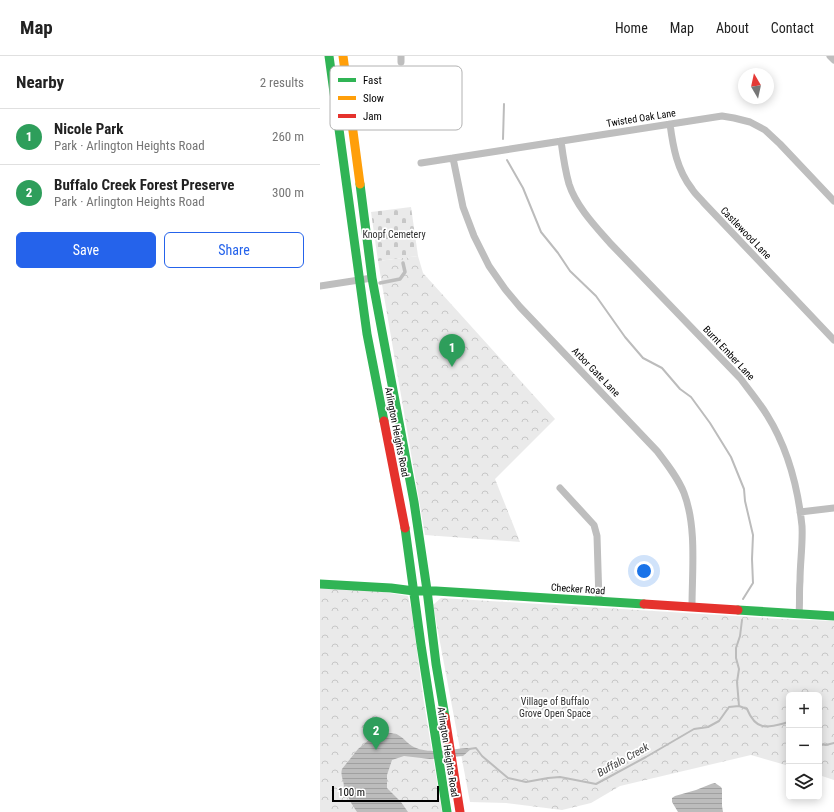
<!DOCTYPE html>
<meta charset="utf-8">
<style>
body{margin:0;font-family:"Roboto Condensed",sans-serif;background:#f2f2f2;color:#222}
.controls{position:absolute;right:12px;bottom:12px;display:grid;overflow:hidden;border-radius:6px;box-shadow:0 2px 10px #0003}
.controls button{width:36px;height:36px;display:grid;place-items:center;padding:0;border:0;border-bottom:1px solid #e0e0e0;background:#fff;color:#222;font:20px sans-serif}
.compass{position:absolute;left:418px;top:12px;width:36px;height:36px;border-radius:50%;background:#fff;box-shadow:0 2px 10px #0003;rotate:351deg}
.scale{position:absolute;left:12px;bottom:10px;width:107px;box-sizing:border-box;padding-left:4px;border:2px solid #000;border-top:0;font-size:11px;line-height:14px;white-space:nowrap;color:#000;-webkit-text-stroke:3px #fff;paint-order:stroke}
.you{position:absolute;left:324px;top:515px;width:14px;height:14px;margin:-10px;border:3px solid #fff;border-radius:50%;background:#1a73e8;box-shadow:0 0 0 6px #1a73e833}
.badge{display:grid;place-items:center;width:26px;height:26px;border-radius:50%;background:#2563eb;color:#fff;font-size:13px;font-weight:700}
.pin{position:absolute;translate:-50% -33px;filter:drop-shadow(0 1px 2px #0008)}
.pin::after{content:'';position:absolute;top:21px;width:14px;height:12px;background:inherit;clip-path:polygon(0 0,100% 0,50% 100%)}
.list{margin:0;padding:0;list-style:none}
h2{display:flex;justify-content:space-between;align-items:center;height:52px;margin:0;padding:0 16px;font-size:17px}
h2 small{font-size:13px;font-weight:400;color:#767676}
.list li{display:grid;grid-template-columns:26px 1fr auto;gap:12px;align-items:center;box-sizing:border-box;height:56px;padding:0 16px;border-top:1px solid #e0e0e0}
.list b{display:block;font-size:15px;white-space:nowrap}
.list p{margin:0;font-size:13px;white-space:nowrap;color:#767676}
.list em{font-size:13px;font-style:normal;color:#767676}
.actions{display:flex;gap:8px;padding:12px 16px}
.actions a{flex:1;padding:9px 0;border:1px solid #2563eb;border-radius:6px;text-align:center;font-size:14px;color:#2563eb}
.actions .main{background:#2563eb;color:#fff}
.icon{flex:none;width:22px;height:22px;fill:none;stroke:currentColor;stroke-width:2;stroke-linecap:round;stroke-linejoin:round}
.map{position:relative;flex:none;width:514px;height:756px;overflow:hidden}
header{display:flex;align-items:center;gap:24px;box-sizing:border-box;height:56px;padding:0 20px;background:#fff;border-bottom:1px solid #e0e0e0}
header strong{font-size:19px}
nav{display:flex;gap:22px;margin-inline-start:auto;font-size:14px}
main{display:flex}
aside{flex:1;background:#fff}
.map>svg:first-child{display:block}
.forest{fill:url(#forest-crowns)}
.cemetery{fill:url(#cemetery-stones)}
.water{fill:url(#water-rules)}
.lines{fill:none;stroke-linecap:round;stroke-linejoin:round}
.stream{stroke:#bcbcbc;stroke-width:2}
.lane{stroke:#bebebe;stroke-width:3.5}
.street{stroke:#bebebe;stroke-width:7}
.fast{stroke:#30b455;stroke-width:9}
.slow{stroke:#ff9f0a;stroke-width:9}
.jam{stroke:#e5322d;stroke-width:9}
.labels{text-anchor:middle;dominant-baseline:central;stroke-width:3.5;stroke-linejoin:round;paint-order:stroke}
.street-label{font-size:10px;fill:#000;stroke:#fff}
.park-label{font-size:10px;fill:#303030;stroke:#fff}
.water-label{font-size:11px;font-style:italic;fill:#414141;stroke:#fff}
.key{fill:#fff;stroke:#b2b2b2;stroke-width:1}
.key-label{font-size:11px;fill:#000}
</style>
<header>
<strong>Map</strong>
<nav><a>Home</a><a>Map</a><a>About</a><a>Contact</a></nav>
</header>
<main>
<aside>
<h2>Nearby<small>2 results</small></h2>
<ul class="list">
<li><span class="badge" style="background:#2e9e5b">1</span><div><b>Nicole Park</b><p>Park · Arlington Heights Road</p></div><em>260 m</em></li>
<li><span class="badge" style="background:#2e9e5b">2</span><div><b>Buffalo Creek Forest Preserve</b><p>Park · Arlington Heights Road</p></div><em>300 m</em></li>
</ul>
<div class="actions"><a class="main">Save</a><a>Share</a></div>
</aside>
<div class="map">
<svg width="514" height="756" viewBox="0 0 514 756">
<defs>
<pattern id="forest-crowns" width="20" height="18" patternUnits="userSpaceOnUse"><rect width="20" height="18" fill="#eaeaea"/><path d="M2 6a3 3 0 1 1 6 0M12 15a3 3 0 1 1 6 0" fill="none" stroke="#c7c7c7"/></pattern>
<pattern id="cemetery-stones" width="16" height="16" patternUnits="userSpaceOnUse"><rect width="16" height="16" fill="#eaeaea"/><path d="M2 7V4a2 2 0 0 1 4 0v3zM10 15v-3a2 2 0 0 1 4 0v3z" fill="#c7c7c7"/></pattern>
<pattern id="water-rules" width="6" height="5" patternUnits="userSpaceOnUse"><rect width="6" height="5" fill="#bcbcbc"/><path d="M0 2.5h6" fill="none" stroke="#a0a0a0"/></pattern>
</defs>
<rect width="100%" height="100%" fill="#fff"/>
<path class="forest" d="M98,200L103,217L235,363L175,423L200,486L105,479L58,205Z
M0,531L51,534L88,540L92,556L103,641L122,756H0Z
M121,542L463,563L514,565V724L499,719V639H469V710L431,699L300,730L271,747L242,754L186,747L150,746L113,549Z"/>
<path class="cemetery" d="M91,151L98,200L58,205L51,156Z"/>
<path class="water" d="M71,677C83,679 83,684 92,690C107,699 130,693 147,692L151,693L143,700L110,703L84,700L72,704L67,719V732L81,746L88,756H37C33,749 26,742 28,733L24,731C24,724 20,720 22,713L38,693L55,679Z
M395,727L401,731L402,733V750L403,756H358L352,746V742L355,740L376,734L391,728Z"/>
<g class="lines">
<path class="stream" d="M183,83L184,48
M187,104L203,132L221,176L238,197L250,215L276,240L305,281L323,302L342,312L360,333L371,341L390,367L411,401L424,433L425,445L433,479L432,503L433,527L423,543
M419,650L417,626L419,613L416,602V592L420,580L422,564
M499,688L506,689L514,687
M149,693L156,692L162,700L188,722L206,726L228,722L240,721L276,728L326,701L374,673L388,671L399,665L409,651L419,650L427,653C437,677 449,671 469,666"/>
<path class="lane" d="M60,227L80,223L85,216L83,207"/>
<path class="street" d="M81,0V6
M510,0L514,4
M350,68C353,91 357,114 372,133C375,138 380,142 384,147L514,284
M241,85C243,100 245,114 249,128C256,150 275,170 290,187L420,322C429,334 439,346 447,359C467,391 478,432 482,470C483,488 480,506 480,525C479,536 480,547 479,558
M133,102L143,151L154,180L169,210L185,233L200,251L337,395C347,408 358,422 364,437C377,471 372,515 372,551
M101,107L402,60L414,62L430,66L445,74L460,88L514,145
M0,230L52,222
M240,432L274,469L277,480L279,545
M480,456L514,452"/>
<path class="fast" d="M9,0L47,278L64,365
M40,128L52,222L94,446L107,534L116,608L125,661
M85,472L101,589L127,756
M0,528L71,532L94,535H116L324,548
M418,554L514,560"/>
<path class="slow" d="M23,0L40,128"/>
<path class="jam" d="M64,365L85,472
M324,548L418,554
M125,661L140,756"/>
</g>
<g class="labels">
<g class="street-label">
<text transform="translate(321 62) rotate(-9)">Twisted Oak Lane</text>
<text transform="translate(426 177) rotate(46)">Castlewood Lane</text>
<text transform="translate(409 297) rotate(47)">Burnt Ember Lane</text>
<text transform="translate(276 316) rotate(46)">Arbor Gate Lane</text>
<text transform="translate(77 376) rotate(79)">Arlington Heights Road</text>
<text transform="translate(258 533) rotate(4)">Checker Road</text>
<text transform="translate(128 696) rotate(81)">Arlington Heights Road</text>
</g>
<g class="park-label">
<text x="74" y="178">Knopf Cemetery</text>
<text x="235" y="645">Village of Buffalo<tspan x="235" dy="12">Grove Open Space</tspan></text>
</g>
<g class="water-label">
<text transform="translate(303 704) rotate(-29)">Buffalo Creek</text>
</g>
</g>
<rect x="10" y="10" width="132" height="64" rx="6" class="key"/>
<rect x="18" y="22" width="18" height="4" fill="#30b455"/>
<rect x="18" y="40" width="18" height="4" fill="#ff9f0a"/>
<rect x="18" y="58" width="18" height="4" fill="#e5322d"/>
<g class="key-label">
<text x="43" y="28">Fast</text>
<text x="43" y="46">Slow</text>
<text x="43" y="64">Jam</text>
</g>
</svg>
<div class="controls">
<button>+</button>
<button>−</button>
<button><svg class="icon" aria-label="layers" viewBox="0 0 24 24"><path d="M12 4l9 5-9 5-9-5zM3 14l9 5 9-5"/></svg></button>
</div>
<svg class="compass" viewBox="-18 -18 36 36"><path d="M0-13l5 13h-10z" fill="#e53935"/><path d="M0 13l5-13h-10z" fill="#767676"/></svg>
<div class="scale">100 m</div>
<div class="you"></div>
<div class="pin badge" style="left:132px;top:311px;background:#2e9e5b">1</div>
<div class="pin badge" style="left:56px;top:694px;background:#2e9e5b">2</div>
</div>
</main>
